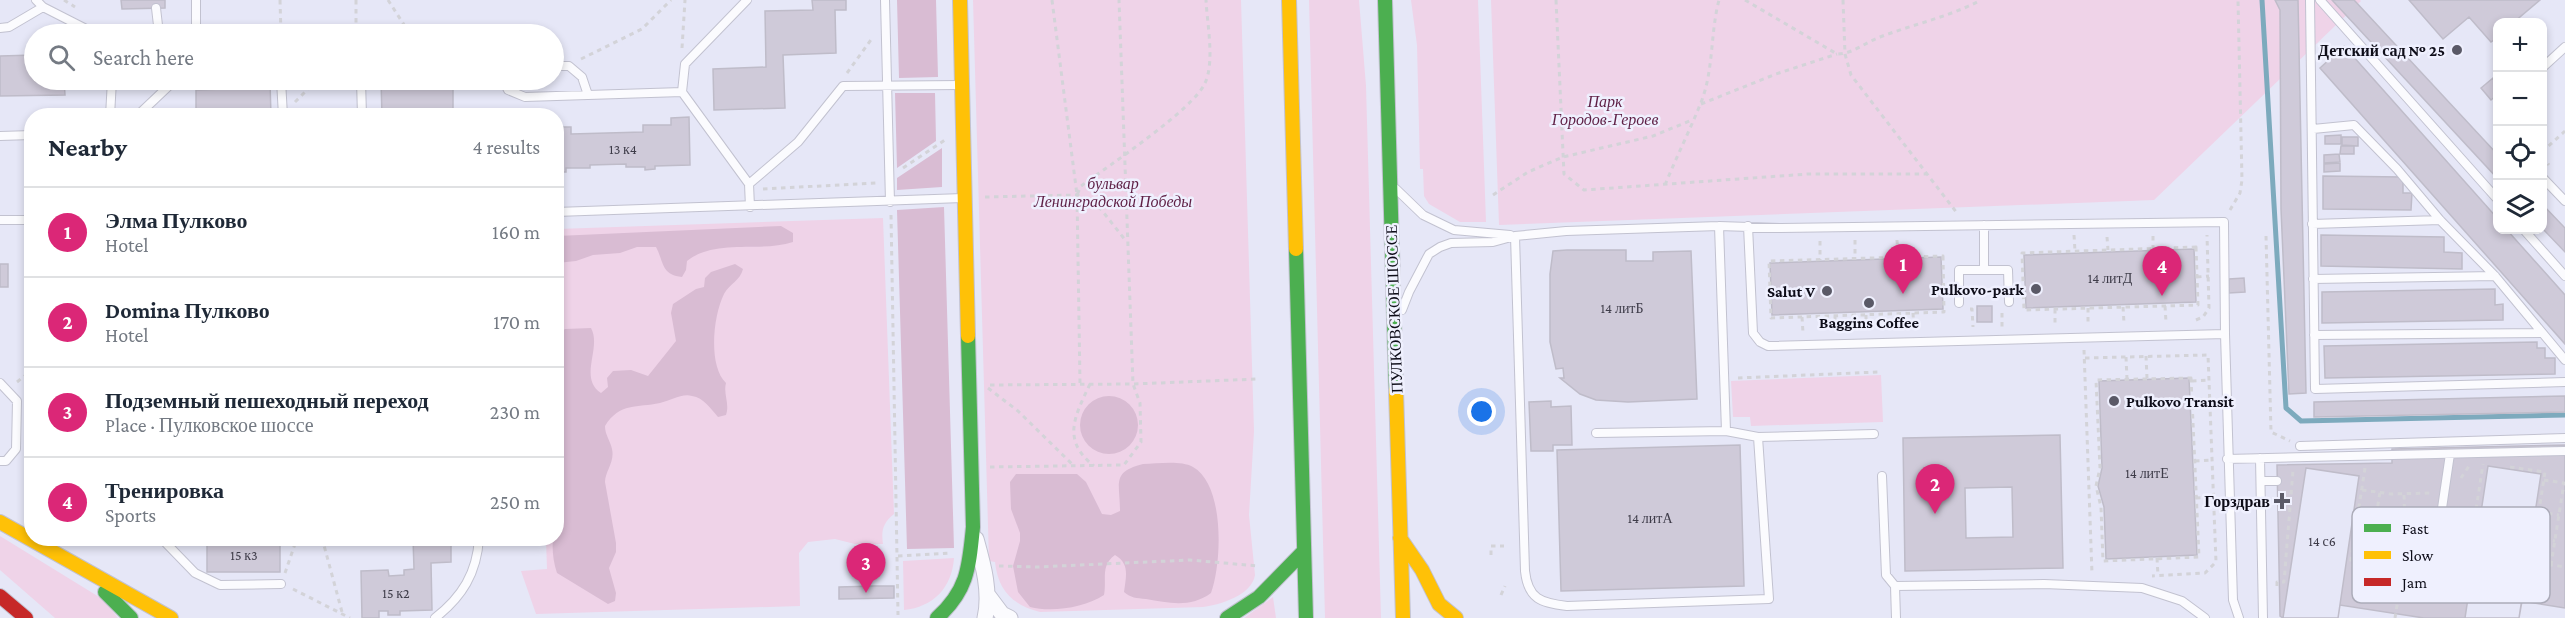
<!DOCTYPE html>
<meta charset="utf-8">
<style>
body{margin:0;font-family:"Crimson Pro",serif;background:#f2f2f3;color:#1f2937}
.controls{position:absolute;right:18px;top:18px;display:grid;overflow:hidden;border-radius:12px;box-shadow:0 3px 9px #0003}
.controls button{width:54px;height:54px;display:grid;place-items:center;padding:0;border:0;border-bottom:2px solid #e0e1e3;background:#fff;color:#1f2937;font:30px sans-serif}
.you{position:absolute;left:1482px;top:412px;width:21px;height:21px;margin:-15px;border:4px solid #fff;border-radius:50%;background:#1a73e8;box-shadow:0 0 0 9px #1a73e833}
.badge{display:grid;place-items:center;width:39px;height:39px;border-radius:50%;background:#db2777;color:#fff;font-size:20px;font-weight:700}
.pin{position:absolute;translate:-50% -50px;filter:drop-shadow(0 2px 3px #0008)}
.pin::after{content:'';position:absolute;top:32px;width:21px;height:18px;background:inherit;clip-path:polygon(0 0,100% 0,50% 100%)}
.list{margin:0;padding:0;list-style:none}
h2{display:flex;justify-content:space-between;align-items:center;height:78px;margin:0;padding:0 24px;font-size:26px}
h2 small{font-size:20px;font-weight:400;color:#747a83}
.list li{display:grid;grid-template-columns:39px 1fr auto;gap:18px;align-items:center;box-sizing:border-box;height:90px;padding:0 24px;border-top:2px solid #e0e1e3}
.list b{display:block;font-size:22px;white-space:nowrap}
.list p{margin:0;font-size:20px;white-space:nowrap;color:#747a83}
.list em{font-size:20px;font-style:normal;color:#747a83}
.icon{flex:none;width:33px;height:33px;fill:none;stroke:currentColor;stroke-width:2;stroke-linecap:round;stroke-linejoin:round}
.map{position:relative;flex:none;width:2565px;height:618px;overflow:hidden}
.search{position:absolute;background:#fff;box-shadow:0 3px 9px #0003;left:24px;top:24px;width:540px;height:66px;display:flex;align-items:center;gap:15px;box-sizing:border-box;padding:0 21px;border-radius:33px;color:#747a83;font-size:22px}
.panel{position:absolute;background:#fff;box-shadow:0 3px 9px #0003;left:24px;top:108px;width:540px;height:438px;border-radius:24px}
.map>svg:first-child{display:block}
.green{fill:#efd3e8}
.forest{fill:#d9bcd3}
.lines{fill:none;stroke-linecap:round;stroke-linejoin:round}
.stream{stroke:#7daabd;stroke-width:5}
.building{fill:#cfcad9;stroke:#bfbcc9;stroke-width:1.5;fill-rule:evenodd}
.lane-casing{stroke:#c2c2d0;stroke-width:10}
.street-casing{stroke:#c2c2d0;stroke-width:17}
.fast-casing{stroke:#c2c2d0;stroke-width:16}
.slow-casing{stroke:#c2c2d0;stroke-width:16}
.jam-casing{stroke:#c2c2d0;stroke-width:16}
.path{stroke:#d3d3d8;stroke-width:3;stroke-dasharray:4.5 4.5;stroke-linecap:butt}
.lane{stroke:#fbfbfe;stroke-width:8}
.street{stroke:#fbfbfe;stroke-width:15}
.fast{stroke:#4caf50;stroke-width:14}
.slow{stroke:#ffc107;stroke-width:14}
.jam{stroke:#c62828;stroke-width:14}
.poi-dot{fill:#5a5967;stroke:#eff0fe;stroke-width:2}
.labels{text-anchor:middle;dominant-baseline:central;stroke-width:5;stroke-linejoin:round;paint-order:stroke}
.number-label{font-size:14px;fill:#3e3c49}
.poi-label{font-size:16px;font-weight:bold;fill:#0e0d19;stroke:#eff0fe;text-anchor:end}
.park-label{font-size:16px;font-style:italic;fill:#5e1f45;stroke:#eff0fe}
.street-label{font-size:16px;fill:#0e0d19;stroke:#eff0fe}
.key{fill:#eff0fe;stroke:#acacb9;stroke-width:1.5}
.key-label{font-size:16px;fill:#0e0d19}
</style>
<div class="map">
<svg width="2565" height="618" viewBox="0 0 2565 618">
<rect width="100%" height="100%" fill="#e6e7f7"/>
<path class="green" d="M973,0H1241L1254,431L1249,515L1255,575C1252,595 1220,605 1203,607L1040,612C1013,605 998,591 995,562L989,561Z
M1309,0H1359L1366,86L1381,618H1325Z
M1411,0H1478L1486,222H1460L1429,204L1424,196L1423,169H1420L1417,45Z
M1491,0H2360L2361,1L2154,200L1499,225Z
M883,218L894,514C883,523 881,530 883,544H855L835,539L808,542L799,553L800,606L536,614L521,571L547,569L546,539L556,538L557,229Z
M1881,375L1883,422L1751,426L1750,417H1733L1731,381Z
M0,536L104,600L118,618H55L0,570Z
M954,558C952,588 933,607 904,610L903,561Z
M1273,597L1276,618H1244Z"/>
<path class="forest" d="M897,0H936L938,77L899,78Z
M895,93H935L936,141L897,168Z
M942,148V187L897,190V178Z
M944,207L954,548L907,549L897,210Z
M781,226L793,233V242C760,253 716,238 687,261L686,270L682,277C661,275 664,262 656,247H637L620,253L593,255L576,261L557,263V236Z
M735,264L743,269C740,281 730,283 724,294C713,316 708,366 726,383C723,394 730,403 726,415L718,417C710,408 704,398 692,396C682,393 670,401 660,403C637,408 620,402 605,426C605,435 610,440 612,449C615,462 605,471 605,482L616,543V552L609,568L616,593L615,601L608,604L557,573C553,561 552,550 553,539L556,538L557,495L562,476V433L557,416V402L560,392L557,379V335L565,329L591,328C602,348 578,378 601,393L608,387L607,378L613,371L631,370L648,376L676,341L671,313L673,304L696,289L704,287L705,278L711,272Z
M1080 425a29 29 0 1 1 58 0a29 29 0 1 1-58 0Z
M1143,464C1157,464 1180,460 1193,467C1225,485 1222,563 1211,593C1191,608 1169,603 1146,599C1136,598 1131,598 1124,592C1126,576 1130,564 1115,555C1100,566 1107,579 1104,595C1085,607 1053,613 1030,607L1018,592L1013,566L1020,541V533L1011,509L1010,482L1016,474H1077L1086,482L1102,514L1111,515L1120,511C1120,483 1111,472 1143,464Z"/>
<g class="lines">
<path class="stream" d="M2262,0L2286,408L2301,421L2565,415"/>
</g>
<path class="building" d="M121,0H165V8L122,9Z
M812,0H846V10H835L836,53L783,55L785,108L714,110L713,69L766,67L765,11L813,10Z
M2275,0H2298L2306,393L2289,394L2281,209L2280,10Z
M2332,0H2354L2498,155V179Z
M2409,0H2540L2514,22H2498V37L2491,42L2469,17L2443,39Z
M2344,46L2498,219V230H2507L2565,295V344L2320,68Z
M34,55V80H64L65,95L0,96V56Z
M2493,78L2498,84V94L2491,100L2481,88Z
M381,80H453V116H382Z
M250,82H270L271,116H196V90L250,88Z
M689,117L690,165L655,166V169L645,170V167H626V164L590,165V168H566V172H556V127H571V134L643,132V125H671V118Z
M2341,135V144H2325V136Z
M2342,137H2358V146L2342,145Z
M2341,146H2354V154H2340Z
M2339,154L2340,162L2324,163V155Z
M2340,163V171L2324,172V164Z
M2323,176L2403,177V193H2412L2411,210L2323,209Z
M2542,204L2565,228V252L2542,228Z
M2321,235L2444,237V252L2462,253V269L2321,266Z
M2194,249L2196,302L2026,308L2024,255Z
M1567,250H1626V261H1653V252L1691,251L1697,399L1628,402L1596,400L1580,394L1560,378H1564L1563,368L1556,369L1550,342V274L1553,251Z
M1941,257L1943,309L1772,315L1770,263Z
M0,264H8V287H0Z
M2244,278L2245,292L2229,293V279Z
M2495,289V305L2503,304V320L2322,323V292Z
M1977,306H1992V322H1977Z
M2537,342V348H2545V358H2555V374L2325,378L2324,346Z
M2189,378L2197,555L2106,559L2104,507L2098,486L2102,468L2099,381Z
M2565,396V412L2314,417V402Z
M1551,401V407L1571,406L1572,445H1553V451H1531L1529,402Z
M2060,435L2063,568L1905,571L1903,438ZM2012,487L2013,537L1966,538L1965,488Z
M1740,445L1744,586L1561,591L1557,450Z
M2565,445V608L2522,601L2519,618H2424L2340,605L2338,618H2283L2280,616L2277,465L2392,463V449Z
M2488,466L2541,474L2519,618H2465Z
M2306,468L2359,476L2338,618H2283Z
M207,538H280V572H207Z
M413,538H451V562L431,563L432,610L400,611V615H388V611H379V618H362L361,571L388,570L389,576L404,575V570L414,569Z
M874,586H894V598L839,599V587Z"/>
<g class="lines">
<defs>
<path id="lane" d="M36,0L43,7L96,34
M196,0V34
M885,0L890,202
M2310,0L2315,389L2565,382
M2320,0L2498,200
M156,8L159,34
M0,28L9,27L43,7
M554,66H569L582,77L588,95
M2542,68L2565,47
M281,80L283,116
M361,80L362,116
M503,80L508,90L525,97L682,92L685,64L747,0
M682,92L749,184
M110,116L112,80
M137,116L175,80
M2313,129L2354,125L2397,169L2440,220L2495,276L2565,360
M0,136L32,135
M2542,177L2565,201
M1396,189L1423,215L1454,230L1510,235
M750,207L749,184L798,142L843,86L961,85
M556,212L963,198
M0,220H32
M2312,224L2440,220
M1984,225V270
M1719,226L1726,431
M2524,230L2565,276
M1515,236L1525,571C1528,599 1541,603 1567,606L1769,599L1758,437
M2313,279L2495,276
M1959,303V270H2008L2009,302
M1402,310L1409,292L1429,254L1440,247L1451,243L1493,242L1515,236L1566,231L1719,226L1781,228L2224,222L2225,334L1768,346L1760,342L1753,333L1748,226
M2225,334L2233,600L2239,618
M2314,335L2542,333
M0,383L17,401L16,449L6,461H0
M1596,433L1726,431L1758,437L1874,434
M2300,446L2565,438
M2260,458L2263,618
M2227,459L2565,451
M1882,476L1886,575L1895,586
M2261,481H2277
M2383,534L2437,542L2450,454
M161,538L195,573L220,585L281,584
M435,618C462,597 477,573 479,538
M1896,618L1895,586L2044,584L2142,588L2182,601L2205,618"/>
<path id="street" d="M976,539C983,564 991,592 985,618
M987,594L1002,614L1010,618"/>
<path id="fast" d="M1385,0L1396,390
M1296,249L1306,618
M105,592L131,618
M937,618C968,590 969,567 973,527L968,336
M1227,618L1259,597L1304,551"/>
<path id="slow" d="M960,0L968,336
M1289,0L1296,249
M1396,390L1403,618
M0,522L171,618
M1400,538L1422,570L1439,604L1456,618"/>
<path id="jam" d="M0,596L26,618"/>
</defs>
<use href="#lane" class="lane-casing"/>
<use href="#street" class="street-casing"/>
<use href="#fast" class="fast-casing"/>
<use href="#slow" class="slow-casing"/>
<use href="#jam" class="jam-casing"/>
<path class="path" d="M64,0L75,7
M280,0L281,34
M356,0V34
M388,0L410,34
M1052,0L1077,195
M1556,0L1564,174L1584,190L1808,174H1926
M1745,0L1837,54C1853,54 1866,42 1880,37C1914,24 1949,17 1981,0
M1843,0L1845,54L1851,75L1957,213
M107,26L125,34
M682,48L685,0
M581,59L642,29L671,0
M847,73L873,37
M2542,86L2548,81
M295,102L317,80
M1701,104L1776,74L1837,54
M2542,152L2565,131
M2542,157L2549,165
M903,168L945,140
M1665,185C1676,158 1689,132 1700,105C1714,72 1710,34 1719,0
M763,189L876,183
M1493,195L1528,172L1563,157L1653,136L1692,120
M985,197L1077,195L1096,203L1126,241
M2230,210L2240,193L2242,180L2238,0
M891,215L898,615
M2074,235L2075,251
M2153,236V249
M2266,236L2271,432L2290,441
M2107,237L2108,250
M1855,240V258
M1897,240L1898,257
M1820,241V260
M2196,247L2198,305L2024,310L2022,253Z
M1943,256L1944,312L1771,318L1769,261Z
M2197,277L2209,276
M2165,306L2166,322
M2123,307L2124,323
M2088,308V324
M1970,309H1972L1973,327
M2055,309V325
M1913,313L1914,330
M2002,313V328
M1866,315V331
M1835,316V332
M1802,317L1803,333
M2196,320L2203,317L2209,308L2207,235
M2084,350L2092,574
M2146,356L2147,378
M2126,357L2127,379
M2085,358L2208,355L2216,562L2205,573L2152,576
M1738,378L1878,372
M2191,378L2199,557L2103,561L2101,507L2096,486L2100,468L2096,380Z
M2192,381L2209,380
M17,382L32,370
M1080,383L1077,195L1081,186C1107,167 1194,109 1205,83C1215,62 1207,23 1206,0
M1090,384C1075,416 1061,440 1094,466
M990,385L1133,384L1258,379
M988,388L1018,411L1074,466
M2192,400L2210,399
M2195,461L2212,460
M990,467L1124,465L1141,442L1140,403L1133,384L1119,0
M2510,467L2545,472L2531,562L2565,567
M2365,468L2350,565L2465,582L2483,464
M2461,478L2469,466
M2544,480L2564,483L2551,565
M2362,490L2391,494L2431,493
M2404,495L2405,524
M2196,498L2214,497
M2456,509L2475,512
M2539,512L2559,515
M2357,518L2375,520
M2375,524L2380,492
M322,538L342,612
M2535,538L2555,541
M2354,540L2372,543
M1491,555V546H1504
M898,556L950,553
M2449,556L2468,559
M2157,558L2158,576
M999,566L1037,567L1190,560L1258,566
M2368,568L2372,540
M285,573L297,538
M2445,579L2450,546
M2277,586V582H2284L2293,470
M293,589L350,618
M1501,595L1505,586
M2395,618L2406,549"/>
<use href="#lane" class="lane"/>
<use href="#street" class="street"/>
<use href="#fast" class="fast"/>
<use href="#slow" class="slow"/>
<use href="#jam" class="jam"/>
</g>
<g class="poi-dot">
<circle cx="2457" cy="50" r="6"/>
<circle cx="2036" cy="289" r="6"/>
<circle cx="1827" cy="291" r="6"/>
<circle cx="1869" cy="303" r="6"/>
<circle cx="2114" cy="401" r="6"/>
<path d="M2279 492h6v6h6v6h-6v6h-6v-6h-6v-6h6z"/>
</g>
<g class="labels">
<g class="number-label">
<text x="623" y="149">13 к4</text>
<text x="2110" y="278">14 литД</text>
<text x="1622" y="308">14 литБ</text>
<text x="2147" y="473">14 литЕ</text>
<text x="1650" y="518">14 литА</text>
<text x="2322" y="541">14 с6</text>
<text x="244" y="555">15 к3</text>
<text x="396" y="593">15 к2</text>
</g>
<g class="poi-label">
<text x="2445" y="50">Детский сад № 25</text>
<text x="2024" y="289">Pulkovo-park</text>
<text x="1815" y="291">Salut V</text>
<text x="1869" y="322" text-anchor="middle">Baggins Coffee</text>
<text x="2126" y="401" text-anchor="start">Pulkovo Transit</text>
<text x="2270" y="501">Горздрав</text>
</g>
<g class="park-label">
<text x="1605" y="101">Парк<tspan x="1605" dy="18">Городов-Героев</tspan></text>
<text x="1113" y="183">бульвар<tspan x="1113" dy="18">Ленинградской Победы</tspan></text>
</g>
<g class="street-label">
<text transform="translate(1394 309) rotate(-92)">ПУЛКОВСКОЕ ШОССЕ</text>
</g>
</g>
<rect x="2352" y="507" width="198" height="96" rx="9" class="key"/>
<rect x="2364" y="524" width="27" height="8" fill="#4caf50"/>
<rect x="2364" y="551" width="27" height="8" fill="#ffc107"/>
<rect x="2364" y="578" width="27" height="8" fill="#c62828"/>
<g class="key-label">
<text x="2402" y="534">Fast</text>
<text x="2402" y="561">Slow</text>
<text x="2402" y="588">Jam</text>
</g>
</svg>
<div class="controls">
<button>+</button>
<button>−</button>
<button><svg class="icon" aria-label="locate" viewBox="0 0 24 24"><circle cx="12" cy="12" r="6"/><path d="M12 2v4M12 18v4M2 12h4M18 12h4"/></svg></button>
<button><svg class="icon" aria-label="layers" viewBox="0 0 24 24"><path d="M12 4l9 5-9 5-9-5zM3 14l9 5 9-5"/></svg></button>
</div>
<div class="you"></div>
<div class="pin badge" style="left:1903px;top:294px">1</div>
<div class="pin badge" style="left:1935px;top:514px">2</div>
<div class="pin badge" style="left:866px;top:593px">3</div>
<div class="pin badge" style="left:2162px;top:296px">4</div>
<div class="search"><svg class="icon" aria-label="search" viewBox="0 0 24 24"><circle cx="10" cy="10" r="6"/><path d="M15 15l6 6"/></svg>Search here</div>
<section class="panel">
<h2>Nearby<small>4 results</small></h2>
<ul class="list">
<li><span class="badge">1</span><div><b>Элма Пулково</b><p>Hotel</p></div><em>160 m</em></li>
<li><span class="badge">2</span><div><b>Domina Пулково</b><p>Hotel</p></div><em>170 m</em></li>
<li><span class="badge">3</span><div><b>Подземный пешеходный переход</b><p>Place · Пулковское шоссе</p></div><em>230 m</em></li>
<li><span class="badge">4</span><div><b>Тренировка</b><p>Sports</p></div><em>250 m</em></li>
</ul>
</section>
</div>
